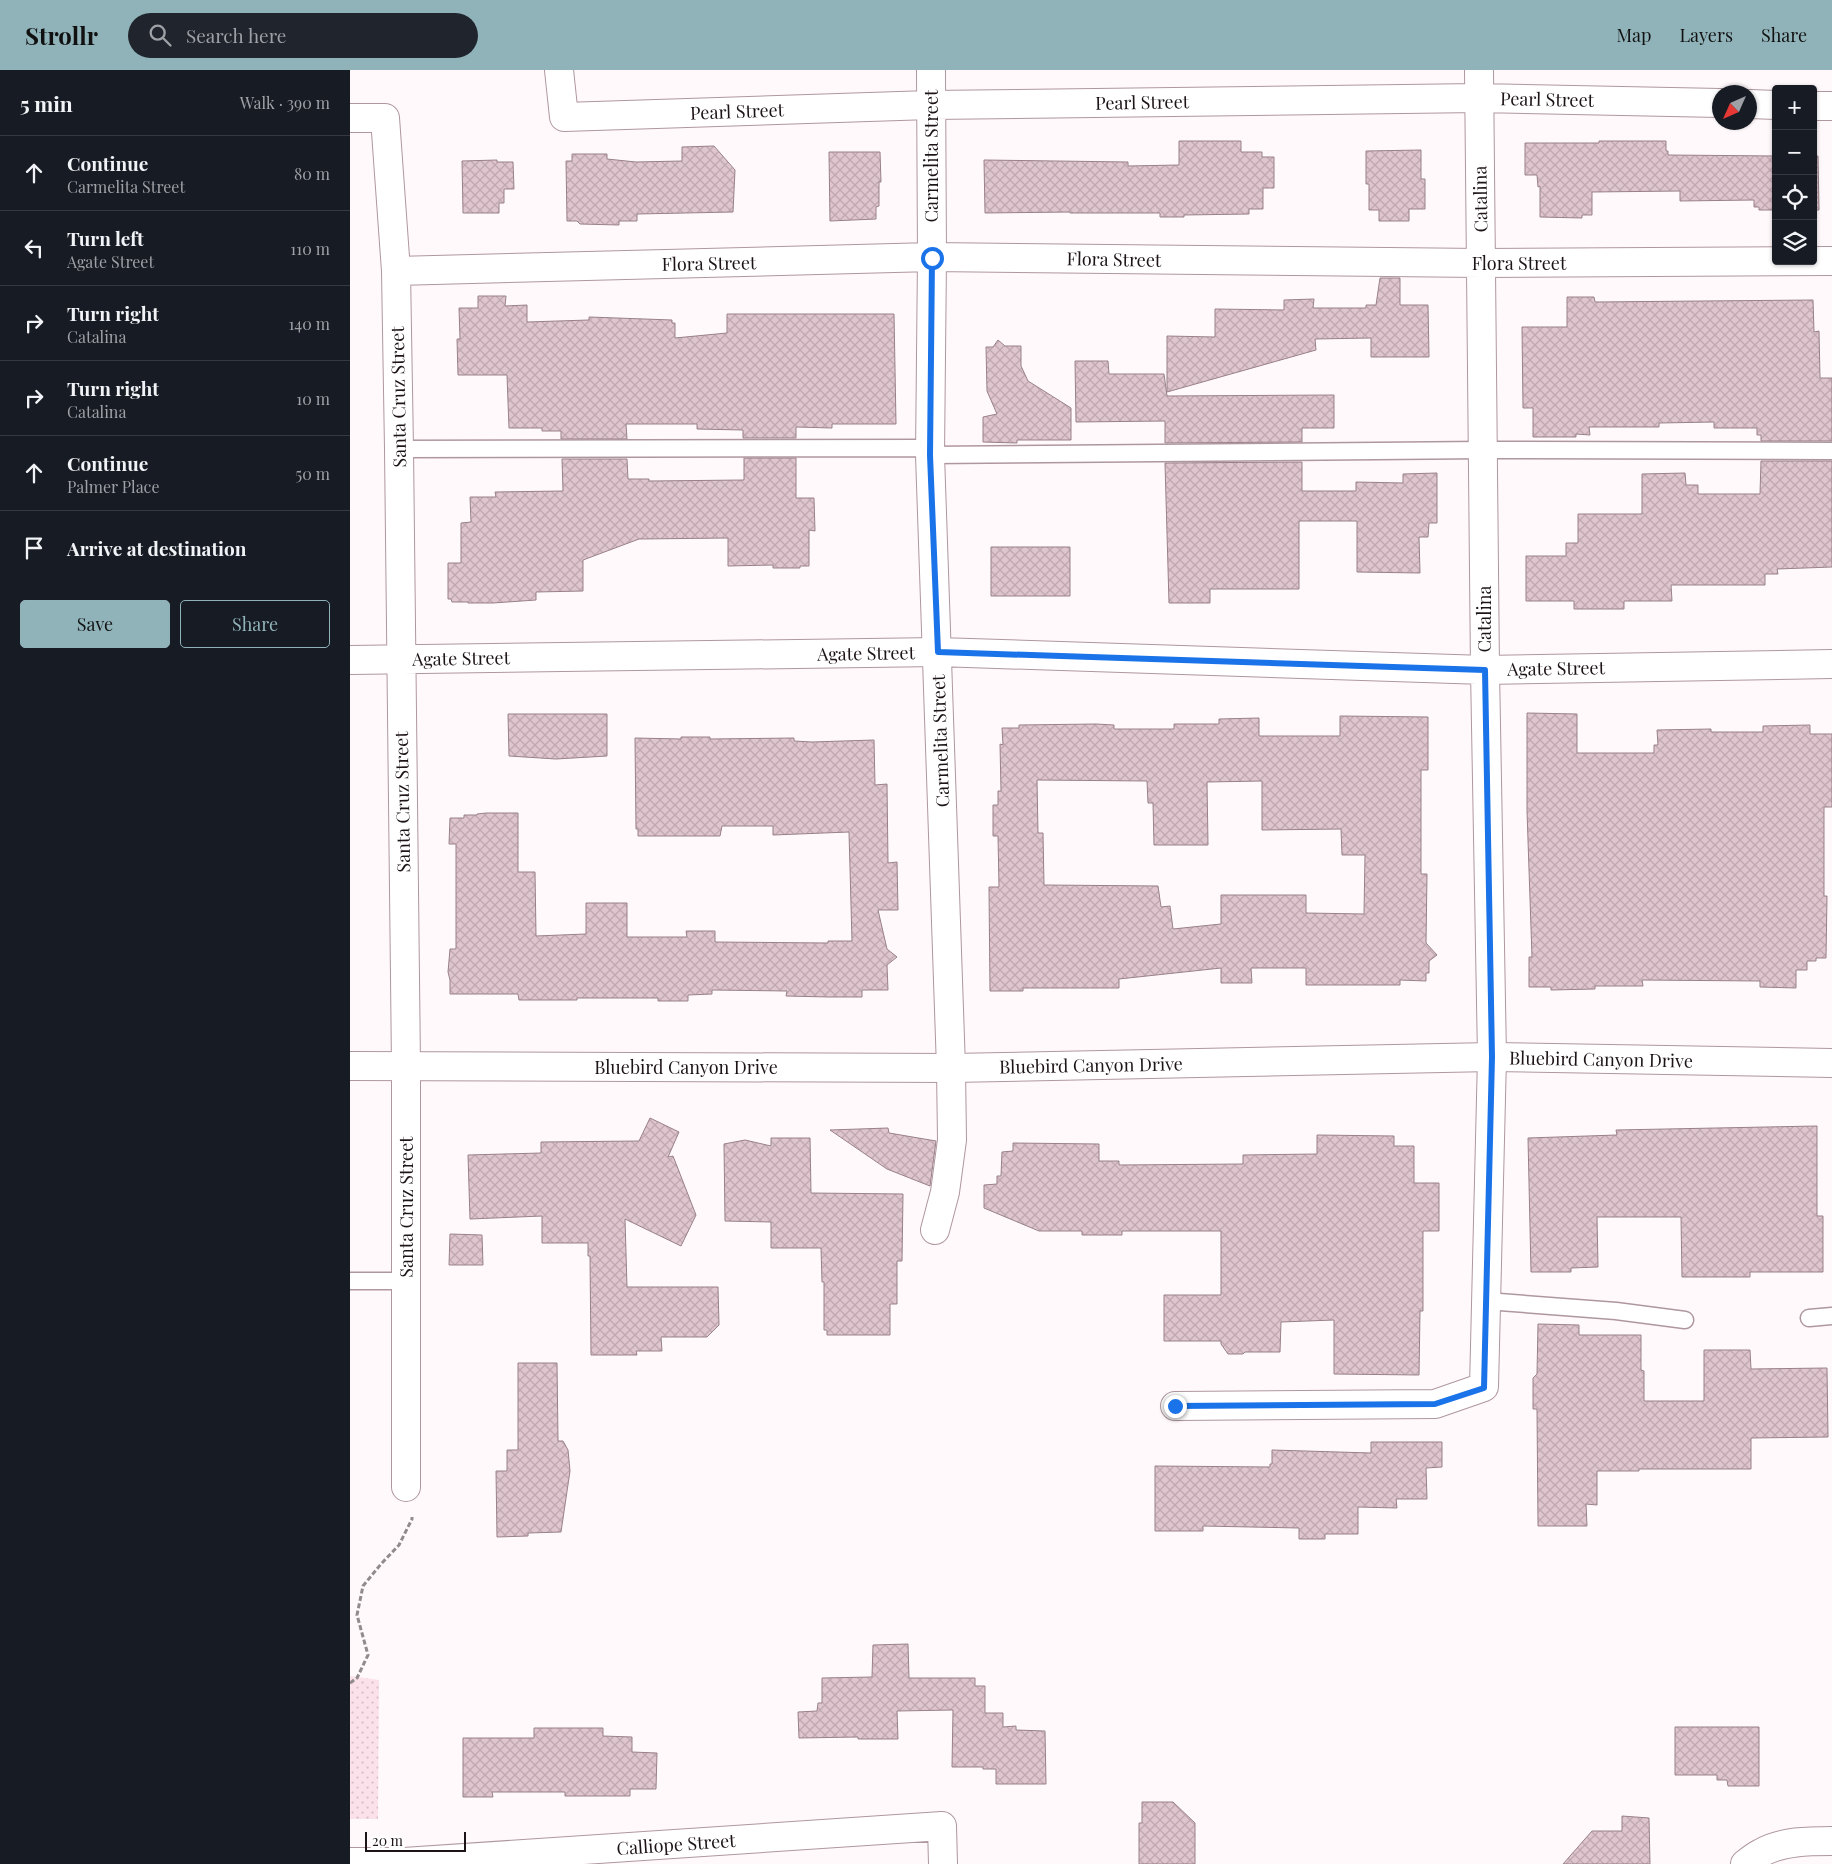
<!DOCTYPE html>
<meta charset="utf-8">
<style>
body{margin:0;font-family:"Playfair Display",serif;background:#20242c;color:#f1f3f6}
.controls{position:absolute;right:15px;top:15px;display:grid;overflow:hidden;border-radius:5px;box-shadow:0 1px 4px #0004}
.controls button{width:45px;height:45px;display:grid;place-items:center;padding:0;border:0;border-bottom:1px solid #363941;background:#171b24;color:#f1f3f6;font:25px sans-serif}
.compass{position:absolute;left:1362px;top:15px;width:45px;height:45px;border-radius:50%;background:#171b24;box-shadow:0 1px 4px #0004;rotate:225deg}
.scale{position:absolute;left:15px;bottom:12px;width:101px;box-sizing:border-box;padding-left:5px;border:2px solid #1d1417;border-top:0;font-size:14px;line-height:18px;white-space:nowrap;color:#1d1417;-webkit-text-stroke:4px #fff;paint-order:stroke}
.stop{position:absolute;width:15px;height:15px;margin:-11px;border:4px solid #1a73e8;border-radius:50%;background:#fff}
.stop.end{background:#1a73e8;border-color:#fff;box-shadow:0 1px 5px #0008}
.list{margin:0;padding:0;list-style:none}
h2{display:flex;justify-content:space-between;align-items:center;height:65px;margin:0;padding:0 20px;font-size:21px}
h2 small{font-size:16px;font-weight:400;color:#9ea1a6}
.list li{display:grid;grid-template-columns:32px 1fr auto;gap:15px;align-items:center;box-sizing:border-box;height:75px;padding:0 20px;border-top:1px solid #363941}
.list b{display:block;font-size:19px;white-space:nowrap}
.list p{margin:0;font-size:16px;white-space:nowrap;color:#9ea1a6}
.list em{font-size:16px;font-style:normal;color:#9ea1a6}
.actions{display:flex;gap:10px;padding:15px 20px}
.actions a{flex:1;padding:11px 0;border:1px solid #90b3b9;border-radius:5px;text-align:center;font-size:18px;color:#90b3b9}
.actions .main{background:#90b3b9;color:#111}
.icon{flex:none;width:28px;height:28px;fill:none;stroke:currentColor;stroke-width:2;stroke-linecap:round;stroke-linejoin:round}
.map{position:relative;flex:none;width:1482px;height:1794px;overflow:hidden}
header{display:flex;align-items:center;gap:30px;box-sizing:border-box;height:70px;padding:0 25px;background:#90b3b9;color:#111}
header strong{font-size:24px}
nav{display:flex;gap:28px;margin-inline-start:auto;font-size:18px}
.search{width:350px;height:45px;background:#20242c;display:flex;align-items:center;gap:12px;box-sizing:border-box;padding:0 18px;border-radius:28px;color:#9ea1a6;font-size:19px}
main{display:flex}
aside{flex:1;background:#171b24}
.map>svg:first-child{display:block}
.park{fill:url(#park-dots)}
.building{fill:url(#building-cross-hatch);stroke:#998189;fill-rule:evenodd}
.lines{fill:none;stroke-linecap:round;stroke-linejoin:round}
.lane-casing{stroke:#af979f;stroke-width:19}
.street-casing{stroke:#af979f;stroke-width:30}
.secondary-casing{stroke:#af979f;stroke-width:30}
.path{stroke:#928b8d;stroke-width:3;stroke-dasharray:5 2.5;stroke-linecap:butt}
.lane{stroke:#fff;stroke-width:16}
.street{stroke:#fff;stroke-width:28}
.secondary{stroke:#fff;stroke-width:28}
.route{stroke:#1a73e8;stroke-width:6}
.labels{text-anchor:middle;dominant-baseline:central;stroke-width:4;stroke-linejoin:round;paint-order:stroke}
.street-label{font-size:18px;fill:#1d1417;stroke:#fff}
</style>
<header>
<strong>Strollr</strong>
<div class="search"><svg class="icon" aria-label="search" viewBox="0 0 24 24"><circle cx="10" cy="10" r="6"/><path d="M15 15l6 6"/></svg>Search here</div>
<nav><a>Map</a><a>Layers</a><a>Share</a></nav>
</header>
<main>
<aside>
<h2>5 min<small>Walk · 390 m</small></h2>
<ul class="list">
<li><svg class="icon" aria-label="ahead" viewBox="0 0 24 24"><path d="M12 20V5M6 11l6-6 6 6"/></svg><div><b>Continue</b><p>Carmelita Street</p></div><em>80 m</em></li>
<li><svg class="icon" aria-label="left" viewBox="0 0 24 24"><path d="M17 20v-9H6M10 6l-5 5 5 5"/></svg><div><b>Turn left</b><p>Agate Street</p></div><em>110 m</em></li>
<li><svg class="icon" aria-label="right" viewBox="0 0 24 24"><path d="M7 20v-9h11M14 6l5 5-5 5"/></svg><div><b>Turn right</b><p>Catalina</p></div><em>140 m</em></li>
<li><svg class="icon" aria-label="right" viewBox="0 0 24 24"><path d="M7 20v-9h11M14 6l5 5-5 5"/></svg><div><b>Turn right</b><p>Catalina</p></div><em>10 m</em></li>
<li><svg class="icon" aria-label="ahead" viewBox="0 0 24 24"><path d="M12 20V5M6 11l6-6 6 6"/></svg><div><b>Continue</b><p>Palmer Place</p></div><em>50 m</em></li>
<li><svg class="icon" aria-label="arrive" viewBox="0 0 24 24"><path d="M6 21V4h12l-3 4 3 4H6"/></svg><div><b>Arrive at destination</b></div></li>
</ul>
<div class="actions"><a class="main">Save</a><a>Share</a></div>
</aside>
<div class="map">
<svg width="1482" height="1794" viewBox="0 0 1482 1794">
<defs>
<pattern id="park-dots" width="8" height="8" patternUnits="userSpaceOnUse" patternTransform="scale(1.25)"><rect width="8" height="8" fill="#fbe1e9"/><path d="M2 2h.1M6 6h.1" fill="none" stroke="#d7c0c7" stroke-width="1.8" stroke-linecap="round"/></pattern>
<pattern id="building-cross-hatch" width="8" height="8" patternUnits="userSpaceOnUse" patternTransform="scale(1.25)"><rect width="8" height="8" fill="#dfc5cd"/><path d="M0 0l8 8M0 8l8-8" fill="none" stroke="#bfa8af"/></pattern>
</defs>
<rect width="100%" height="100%" fill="#fff9fb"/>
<path class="park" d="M0,1606L29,1610L28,1749H0Z"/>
<path class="building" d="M829,71H891V82H912V87H924V118H913V139H899V144L834,145V147H810V143H720V142L635,143L634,90L778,92V96L829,95Z
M1249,71H1316V81H1318V85L1426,86V140H1409V137H1404V130L1330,131V121L1242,122V145H1232V148L1190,147V116L1188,117L1187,105H1175V73H1249Z
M364,76L385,100L383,142L287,144V151H269V155L230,154L227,151H217L216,91H222V84H257V89L286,92L332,91V77Z
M1071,80V109H1075V139H1059V151H1029V140H1019V114H1016V81Z
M479,82H530L531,112H529V136L526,137V149L480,151Z
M1463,86H1468L1469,140H1463Z
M147,90V92H163L164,119H154V133H149V143H113L112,91Z
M1030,208H1050V235H1078L1079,287H1021V268L965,269L966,280L817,322V266L865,267V239L934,240V230L964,229L963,238H1016V235H1026Z
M128,226H156L155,236L177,235V252L239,250V247L322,250V253H325V268L377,263V244H544L546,354H482V358L446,357V368H393V360L347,359V354H276L277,369H211V361H192V358H159L157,305H108L107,269H110L109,238H128Z
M1217,227H1244L1245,232L1463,230L1464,262L1469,261L1470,308H1482V371H1411V365H1407V358H1364V352L1309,353V357H1239L1240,365L1226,364V367H1183V338H1173L1172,257H1217Z
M648,270L655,276H671V296L678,311L721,338V370H667V373L633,372V347L647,344L637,321L636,277H643Z
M725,291H758L759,304H814L817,326L984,325V358H952V372L815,373V351L726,352Z
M394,388H446V428H464L465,461L459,460V496H450V498H423V495L378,496V468L289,469L233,490V521L186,522V530L143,533H118V532H102L101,529H98V493H111V453L121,452L120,427H146L145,422L213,421L212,389H277L278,409H299V411L394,410Z
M1411,391H1482V497L1427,499L1428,504H1415V515H1321L1322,531H1274V539H1224V531H1176V486H1216V473H1228V444H1292V404L1335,403L1336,415H1348V424H1410Z
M952,392V421H1006V412L1053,413V404L1087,403V453H1079L1078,467H1069L1070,503L1007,502V451H949V519H860V533H819L815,393Z
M641,477H720V526H641Z
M1177,643L1227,644V683H1304V675H1308L1307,660L1361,659V662H1413V656L1460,655V664H1482V737H1474V826H1477L1476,888H1466V891H1457V900H1446V918L1410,917V911L1292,910L1293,916H1245V919L1201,920V917H1179V887H1182L1177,741Z
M158,644H257V686L206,689L159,686Z
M990,646L1078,647V700H1071V804H1077L1076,873L1087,885L1079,891V903H1076V911L1050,910V915H956V898H901L902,913H871V898L769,909V918H673V921H640L639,817H649L648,766H643V735H648V721H651L650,674L653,675L652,658H669V655L746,654L764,655V659H824V654H869V649L909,648V666H990ZM687,710L797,711L798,733H803L804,775H858L857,712L912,711V760L991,759L992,785H1015L1014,844L956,843V825H871V854L823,859L820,836L811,837L808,816L694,815L693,763H688Z
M331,667H360V669L444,668V671L462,672L524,670L525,715L537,714L538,793L547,792L548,840H528L537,879L547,887L537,895L538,920H512V927H479L436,926L437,921L362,920V924L338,925V931H308V928H227V930H169L168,924H100V910L98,902L100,879H106V774H99L100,748H114V745H127V744L136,743H168V802H185L186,866L236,864V833H277V867H337L336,861H365V872L478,873V871H502L499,762L423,765V756H372L370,766H288V759H286L285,668L331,669Z
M300,1048L329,1062L318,1087L323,1086L346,1145L331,1176L275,1149L277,1217H368L369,1255L357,1267H311L312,1281H286L287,1285H241L240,1186H238V1173H192V1146L120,1149L118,1085L191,1083V1072L289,1071Z
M1467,1056V1146H1473V1202H1400V1207H1332L1331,1147H1247L1248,1197L1221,1198V1202H1181L1178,1068L1267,1065L1266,1060Z
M538,1058L539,1063L586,1071L580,1116L537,1099L480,1060Z
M967,1065L1044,1066V1076H1064V1113H1089V1161H1073V1241H1070L1069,1305L984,1304V1250L931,1252L930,1282H895L893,1284H878L871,1274V1271H814V1225H871V1161H772V1165H732V1161H689L634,1138V1115L647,1114V1106H651L652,1082L663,1081V1073L749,1074V1091H769V1095L893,1094V1085L967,1084Z
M421,1068H460L461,1123L553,1124L552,1191H547V1234H540V1265H477V1260H474V1212H472L471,1178H421V1152L375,1151L374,1074L395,1070L421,1076Z
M100,1164L132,1165L133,1195H99Z
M1188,1254L1229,1255V1265H1291V1300L1294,1301V1331H1354V1280H1400L1401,1299L1477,1298L1478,1367L1401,1368V1399H1289V1401H1247V1435L1236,1434L1237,1456H1188L1187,1339H1183V1308L1187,1304Z
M168,1293H207L208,1371H213L218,1380L220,1401L211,1462L178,1463V1466L147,1467L146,1401H157V1380H168Z
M1021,1372H1092V1397L1076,1398L1077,1429H1046L1047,1438L1008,1437V1464H975V1469H949V1458L853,1456V1461H805V1396L920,1397V1394H922V1380L1021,1383Z
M558,1574L559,1608H625V1616H635V1643H653V1657L666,1656V1660L695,1661L696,1714H646V1699H633V1697H602L603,1640L547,1641L548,1669H508V1667L449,1668L448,1642L467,1641L468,1633H472V1608L522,1607L523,1575Z
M1325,1657H1409V1716H1378L1377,1710H1367V1705H1325Z
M184,1658H253V1666L282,1667V1682L307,1683L306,1719H280V1726H215V1722H142L143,1727H113V1668H184Z
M792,1732H823L845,1753V1794H789V1753H792Z
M1272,1746L1299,1748L1300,1794H1213L1242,1761H1272Z"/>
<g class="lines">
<defs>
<path id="lane" d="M49,379L580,378
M580,385L1133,380L1482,381
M0,1211H56
M1136,1231L1266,1241L1335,1250
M1459,1248L1482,1246"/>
<path id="street" d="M209,0L214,47L580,35L1129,28L1370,33
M581,0L582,187L580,385L601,998L602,1070L595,1122L585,1160
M1400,34L1426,35
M1463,36H1482
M0,48H35L46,201L49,379L56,996V1417
M46,201L582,187L1131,193L1482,191
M0,590L588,582L1135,600L1482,594
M825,1336L1085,1334L1134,1317L1142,987L1135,600L1129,0
M0,1792H54L592,1756L593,1794
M1395,1794C1400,1790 1405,1786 1411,1783C1431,1771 1460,1771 1482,1771"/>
<path id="secondary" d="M0,996L601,998L1142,987L1482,993"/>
</defs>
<use href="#lane" class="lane-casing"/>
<use href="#street" class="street-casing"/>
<use href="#secondary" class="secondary-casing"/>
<path class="path" d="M0,1613L7,1608L18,1585L7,1545L13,1516L31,1494L49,1475L62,1449V1447"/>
<use href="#lane" class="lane"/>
<use href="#street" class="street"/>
<use href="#secondary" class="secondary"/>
</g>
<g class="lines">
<path class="route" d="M582,188L580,385L588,582L1135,600L1142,987L1134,1318L1085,1334L825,1336"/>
</g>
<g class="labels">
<g class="street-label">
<text transform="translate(1197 29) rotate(1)">Pearl Street</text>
<text transform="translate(792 32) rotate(-1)">Pearl Street</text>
<text transform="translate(387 41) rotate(-2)">Pearl Street</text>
<text transform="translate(581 86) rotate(-90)">Carmelita Street</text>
<text transform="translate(1130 129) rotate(-91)">Catalina</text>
<text transform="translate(764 189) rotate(1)">Flora Street</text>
<text transform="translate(359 193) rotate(-1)">Flora Street</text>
<text x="1169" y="193">Flora Street</text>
<text transform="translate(48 327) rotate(-91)">Santa Cruz Street</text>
<text transform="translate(1134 549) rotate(-90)">Catalina</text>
<text transform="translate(516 583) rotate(-1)">Agate Street</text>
<text transform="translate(111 588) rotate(-1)">Agate Street</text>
<text transform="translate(1206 598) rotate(-1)">Agate Street</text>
<text transform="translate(590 671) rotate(-92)">Carmelita Street</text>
<text transform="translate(52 732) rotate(-91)">Santa Cruz Street</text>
<text transform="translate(1251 989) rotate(1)">Bluebird Canyon Drive</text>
<text transform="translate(741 995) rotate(-1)">Bluebird Canyon Drive</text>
<text x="336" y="997">Bluebird Canyon Drive</text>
<text transform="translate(56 1137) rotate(-90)">Santa Cruz Street</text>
<text transform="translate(326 1774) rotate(-4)">Calliope Street</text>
</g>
</g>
</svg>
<div class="controls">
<button>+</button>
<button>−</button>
<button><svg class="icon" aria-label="locate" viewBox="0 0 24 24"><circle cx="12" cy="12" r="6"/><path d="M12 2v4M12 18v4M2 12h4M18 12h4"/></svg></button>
<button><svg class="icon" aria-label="layers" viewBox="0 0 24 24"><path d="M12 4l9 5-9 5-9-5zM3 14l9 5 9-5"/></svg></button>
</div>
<svg class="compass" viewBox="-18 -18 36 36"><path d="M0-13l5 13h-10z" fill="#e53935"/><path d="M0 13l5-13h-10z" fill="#9ea1a6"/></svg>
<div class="scale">20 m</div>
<div class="stop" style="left:582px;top:188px"></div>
<div class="stop end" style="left:825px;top:1336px"></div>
</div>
</main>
